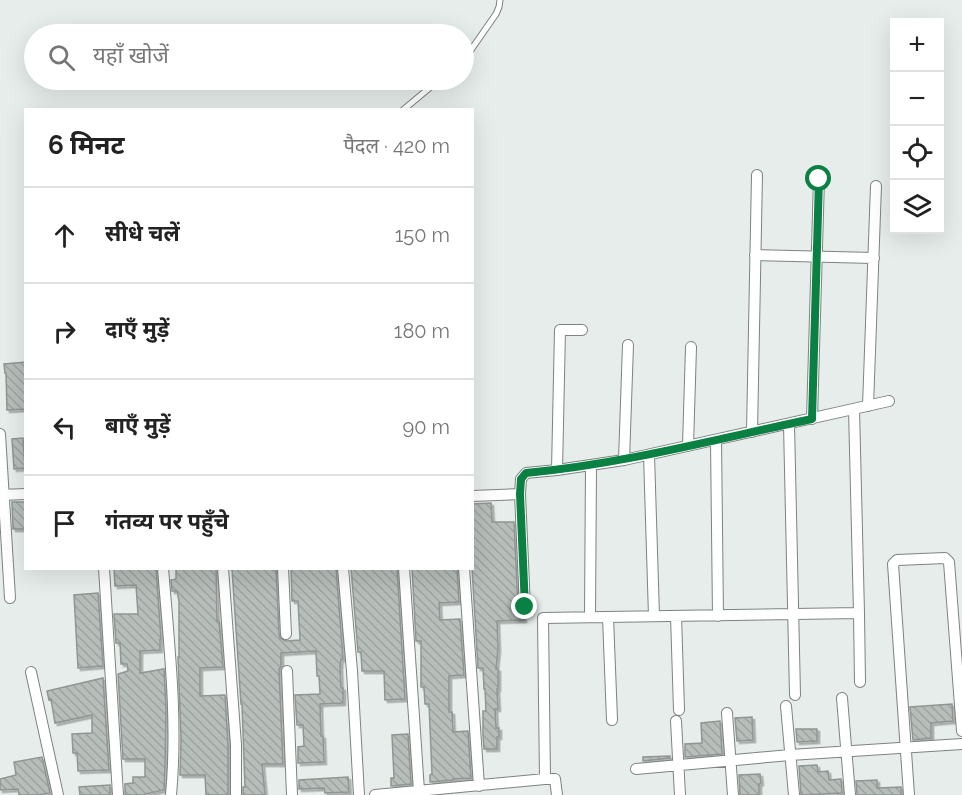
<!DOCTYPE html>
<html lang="hi">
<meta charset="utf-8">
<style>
body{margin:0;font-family:Raleway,"Noto Sans Devanagari",sans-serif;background:#f6f6f6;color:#222}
.controls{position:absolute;right:18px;top:18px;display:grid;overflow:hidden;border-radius:0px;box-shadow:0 6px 24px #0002}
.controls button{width:54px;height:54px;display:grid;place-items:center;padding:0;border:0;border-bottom:2px solid #e0e0e0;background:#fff;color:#222;font:30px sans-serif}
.stop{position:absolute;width:18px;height:18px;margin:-14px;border:4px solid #0b8043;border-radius:50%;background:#fff}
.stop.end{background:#0b8043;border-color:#fff;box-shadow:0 2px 6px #0008}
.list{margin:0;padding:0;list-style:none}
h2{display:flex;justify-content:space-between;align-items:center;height:78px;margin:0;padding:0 24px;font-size:26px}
h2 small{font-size:20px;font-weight:400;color:#767676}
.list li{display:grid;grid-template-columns:39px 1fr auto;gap:18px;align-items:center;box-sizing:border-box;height:96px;padding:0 24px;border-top:2px solid #e0e0e0}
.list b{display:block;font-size:22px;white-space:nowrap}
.list em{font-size:20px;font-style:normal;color:#767676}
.icon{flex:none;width:33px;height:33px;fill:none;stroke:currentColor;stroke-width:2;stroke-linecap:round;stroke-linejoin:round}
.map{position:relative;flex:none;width:962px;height:795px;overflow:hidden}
.search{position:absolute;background:#fff;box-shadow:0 6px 24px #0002;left:24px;top:24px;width:450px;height:66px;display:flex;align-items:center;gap:15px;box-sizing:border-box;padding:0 21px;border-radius:33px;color:#767676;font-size:22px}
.panel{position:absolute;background:#fff;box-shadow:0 6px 24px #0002;left:24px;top:108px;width:450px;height:462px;border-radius:0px}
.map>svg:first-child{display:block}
.building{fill:url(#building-back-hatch);stroke:#8f9693;stroke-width:1.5;filter:url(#shadow)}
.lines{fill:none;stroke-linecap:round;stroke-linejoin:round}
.lane-casing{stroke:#7d8380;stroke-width:7}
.street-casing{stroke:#7d8380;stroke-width:12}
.lane{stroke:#fff;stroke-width:5}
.street{stroke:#fff;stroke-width:10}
.route{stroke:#0b8043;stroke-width:8}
</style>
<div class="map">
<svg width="962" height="795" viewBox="0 0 962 795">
<defs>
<pattern id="building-back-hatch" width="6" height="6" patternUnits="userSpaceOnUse" patternTransform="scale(1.5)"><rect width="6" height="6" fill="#b7beba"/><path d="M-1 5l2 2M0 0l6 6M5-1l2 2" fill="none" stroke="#9da39f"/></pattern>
<filter id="shadow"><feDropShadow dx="2.5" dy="2.5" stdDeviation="0" flood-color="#0004"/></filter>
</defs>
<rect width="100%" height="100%" fill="#e6edea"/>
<path class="building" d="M26,362V409L7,410L6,373H5L4,364Z
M23,438L25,468L14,469L12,439Z
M12,502H25L26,529H13Z
M491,503L492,522H514L518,607L519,611L523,614L524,620L497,621L498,649L496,669H498V689H497L498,709H495L496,728H499V737H497V749H484L483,734V711H486L485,689H484L483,668H478L472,568H473L472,504Z
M114,568H156L161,639H160V650L140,651V673L164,669L166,710L165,766L164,790L145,794V795H125V784L133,783V777H145V759H123L118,674L128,671L127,664H121L120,643H116L114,614H138L136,585L115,586Z
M176,568H216L217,621H219L223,667L200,668V696L225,695L228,745V795H206L205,775H180L181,738L178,657H179V601L177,591H172L171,580L176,579Z
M276,568L279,634L280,638L286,641L300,640L298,601H292L291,568H336L343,659H341L340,667L341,688H343V703L320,704L321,736H323L324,762L298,763V747L304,746L303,725H297L295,695L320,694L319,676H317L316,651L281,653V667L279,669L283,764H262L265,795H243V787H245L242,704H241L232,569Z
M351,568H397L405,699L385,700L384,671H362L361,652H358Z
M412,568H457L459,602L439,603L440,620L460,619L464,675L449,676V712H452L453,732L468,731L471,778L453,779V780L430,782V775L432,774L429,704H425L424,687H421V641H416Z
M98,593L103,666L78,668L74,595Z
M103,678L109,770L78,771L77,753H73L72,734L92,733V715L55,723L51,699L49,700L47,691Z
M952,704L953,721L931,723V738L913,740L910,707Z
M752,717L753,740L737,741L735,718Z
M720,721L722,754L685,757V744L702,743L701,723Z
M796,729H817V741L797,742Z
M408,734L411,784L391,786V778H394L392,735Z
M670,756V758L643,761V757Z
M42,757L50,793L37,795H19L18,789L0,790V779L16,775L14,762Z
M817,765L818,772L828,771L829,780L841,779L842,793L801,795L799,766Z
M760,774L761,783L759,784V795H740L739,775Z
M348,777L349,792L325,793L324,788L299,789V780Z
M877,780V788L901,787V795H857L856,781Z
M110,785V795H80L79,787Z"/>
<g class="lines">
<defs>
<path id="lane" d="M464,60L496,14L499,7L500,0
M403,110L439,80"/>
<path id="street" d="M755,255L874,258
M868,406L876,186
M812,419L819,179
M789,424L795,695
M752,432L757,175
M0,434L10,598
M716,440L718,616
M688,446L691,347
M649,455L654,616
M624,460L628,345
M557,470L560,330H582
M0,495L26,494
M472,496L520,494
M104,568L118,795
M163,568C169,644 178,720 171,795
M223,568L236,745V795
M283,568L286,634
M343,568L352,671L359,795
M404,568L419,791
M464,568L479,786
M525,607L520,494L521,479L526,473L557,470L624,460L889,401
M859,613L860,682
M676,616L679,710
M590,617L591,466
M608,617L612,720
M287,671L292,795
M31,672L58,795
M842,698L850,795
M786,706L794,795
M727,713L733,795
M676,721L680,795
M636,769L790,755L962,744
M545,779L543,618L859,613L854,409
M375,795L545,779H555L557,795
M909,795L893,564L897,560L945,558L949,562L962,731"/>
</defs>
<use href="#lane" class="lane-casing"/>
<use href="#street" class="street-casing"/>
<use href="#lane" class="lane"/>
<use href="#street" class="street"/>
</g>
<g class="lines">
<path class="route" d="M525,607L520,494L521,479L526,473C623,464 717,439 812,419L819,179"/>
</g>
</svg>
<div class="controls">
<button>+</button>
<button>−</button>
<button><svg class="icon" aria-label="locate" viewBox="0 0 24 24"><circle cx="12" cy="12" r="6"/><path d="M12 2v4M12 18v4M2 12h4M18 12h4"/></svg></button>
<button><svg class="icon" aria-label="layers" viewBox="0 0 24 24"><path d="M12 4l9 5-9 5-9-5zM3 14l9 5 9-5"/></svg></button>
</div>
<div class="stop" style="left:819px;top:179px"></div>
<div class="stop end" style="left:525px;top:607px"></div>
<div class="search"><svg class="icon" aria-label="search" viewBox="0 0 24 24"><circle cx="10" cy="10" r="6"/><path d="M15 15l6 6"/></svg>यहाँ खोजें</div>
<section class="panel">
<h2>6 मिनट<small>पैदल · 420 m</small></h2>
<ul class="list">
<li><svg class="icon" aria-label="ahead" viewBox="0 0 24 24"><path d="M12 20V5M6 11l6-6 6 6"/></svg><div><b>सीधे चलें</b></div><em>150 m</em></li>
<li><svg class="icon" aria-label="right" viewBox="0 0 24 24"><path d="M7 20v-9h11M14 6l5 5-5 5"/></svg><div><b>दाएँ मुड़ें</b></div><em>180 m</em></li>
<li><svg class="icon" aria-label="left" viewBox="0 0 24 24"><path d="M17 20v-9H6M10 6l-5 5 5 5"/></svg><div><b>बाएँ मुड़ें</b></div><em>90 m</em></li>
<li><svg class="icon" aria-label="arrive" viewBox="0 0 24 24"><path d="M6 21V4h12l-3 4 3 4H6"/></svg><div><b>गंतव्य पर पहुँचे</b></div></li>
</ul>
</section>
</div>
